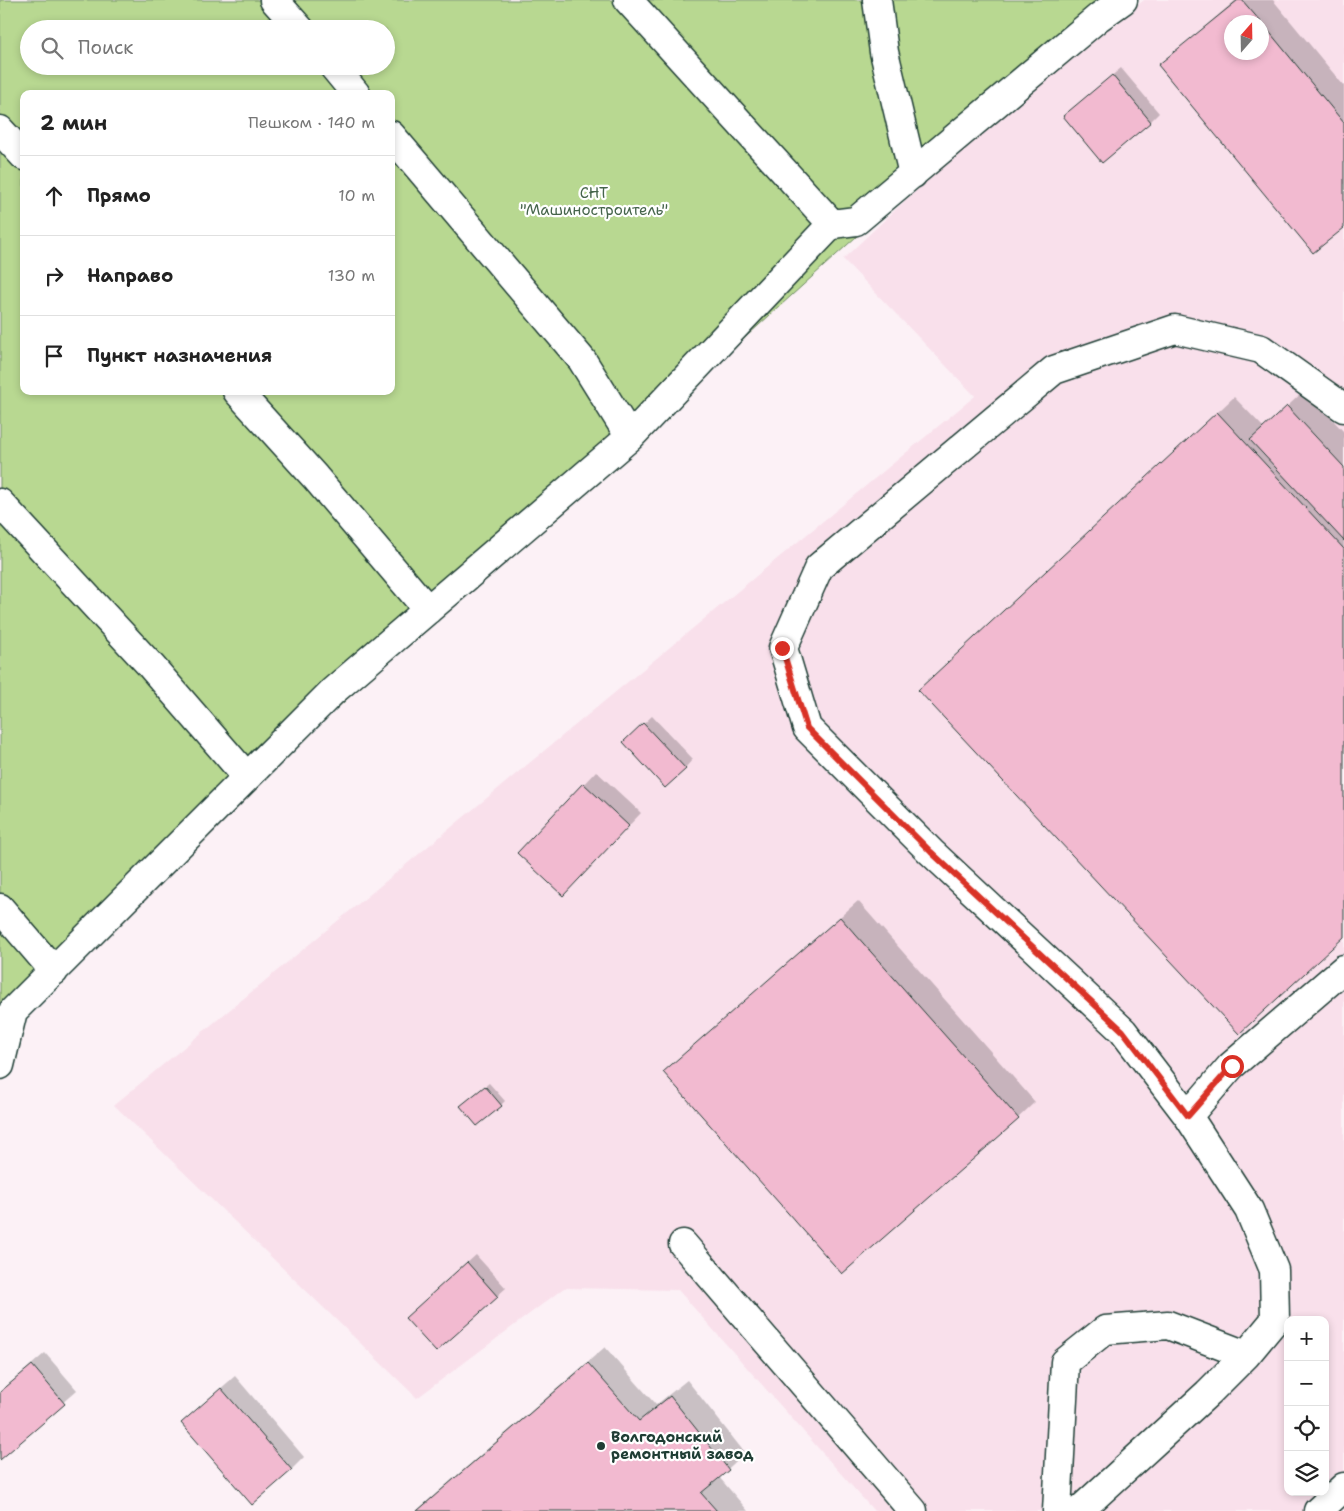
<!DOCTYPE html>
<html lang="ru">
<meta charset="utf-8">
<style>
body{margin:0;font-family:"Shantell Sans",sans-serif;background:#f6f6f6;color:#222}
.controls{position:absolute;right:15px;bottom:15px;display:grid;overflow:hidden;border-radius:10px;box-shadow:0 2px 8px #0003}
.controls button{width:45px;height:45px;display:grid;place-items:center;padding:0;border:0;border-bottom:1px solid #e0e0e0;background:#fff;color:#222;font:25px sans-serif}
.compass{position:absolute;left:1224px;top:15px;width:45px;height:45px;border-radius:50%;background:#fff;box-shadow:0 2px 8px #0003;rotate:20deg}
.stop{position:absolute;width:15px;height:15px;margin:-11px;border:4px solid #d93025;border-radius:50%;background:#fff}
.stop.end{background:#d93025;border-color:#fff;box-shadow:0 1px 5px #0008}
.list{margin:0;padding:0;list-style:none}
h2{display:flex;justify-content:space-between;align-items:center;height:65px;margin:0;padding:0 20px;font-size:21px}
h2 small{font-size:16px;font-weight:400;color:#767676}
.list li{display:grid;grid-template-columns:32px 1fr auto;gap:15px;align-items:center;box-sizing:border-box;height:80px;padding:0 20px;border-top:1px solid #e0e0e0}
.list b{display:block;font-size:19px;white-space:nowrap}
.list em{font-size:16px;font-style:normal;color:#767676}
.icon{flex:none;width:28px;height:28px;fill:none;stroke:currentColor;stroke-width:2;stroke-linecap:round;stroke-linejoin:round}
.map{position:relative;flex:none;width:1344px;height:1511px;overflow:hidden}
.search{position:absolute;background:#fff;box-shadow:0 2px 8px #0003;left:20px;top:20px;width:375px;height:55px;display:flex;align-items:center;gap:12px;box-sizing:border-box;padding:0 18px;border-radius:28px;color:#767676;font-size:19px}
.panel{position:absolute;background:#fff;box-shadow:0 2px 8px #0003;left:20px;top:90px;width:375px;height:305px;border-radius:10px}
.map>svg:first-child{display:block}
.built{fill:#f9e0eb;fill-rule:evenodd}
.green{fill:#b8d891;stroke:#6c8a62;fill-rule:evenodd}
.shadow{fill:#0003;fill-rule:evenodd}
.building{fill:#f2bad0;stroke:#1f3d34}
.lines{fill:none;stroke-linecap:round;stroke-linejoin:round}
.minor-casing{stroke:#1f3d34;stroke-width:31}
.minor{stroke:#fff;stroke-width:28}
.route{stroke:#d93025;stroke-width:6}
.poi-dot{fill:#1f3d34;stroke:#fff;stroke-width:2}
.labels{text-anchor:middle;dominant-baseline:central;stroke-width:4.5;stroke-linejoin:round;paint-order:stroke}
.park-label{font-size:15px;fill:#45644b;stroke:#fff}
.poi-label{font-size:15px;font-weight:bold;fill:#1f3d34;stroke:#fff;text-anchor:start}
</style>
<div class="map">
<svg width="1344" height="1511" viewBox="0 0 1344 1511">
<rect width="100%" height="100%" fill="#fcf1f6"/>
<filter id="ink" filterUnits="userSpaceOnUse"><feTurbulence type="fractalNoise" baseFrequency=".02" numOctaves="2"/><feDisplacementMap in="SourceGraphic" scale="10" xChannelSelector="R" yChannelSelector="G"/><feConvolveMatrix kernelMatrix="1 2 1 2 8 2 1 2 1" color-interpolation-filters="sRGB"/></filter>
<g filter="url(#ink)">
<path class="built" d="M1144,0H1344V1511H874L678,1290L564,1288L417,1398L114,1105L975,396L843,259L988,123ZM1232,22H1262V52H1232ZM1288,1320H1325V1492H1288Z"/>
<path class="green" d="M0,0H1117L0,1014ZM29,29H386V66H29ZM24,94H391V391H24Z"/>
<path class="shadow" d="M1236,0H1273L1344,86V227L1160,65ZM1232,22H1262V52H1232Z
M1121,68L1159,113L1150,122L1073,108Z
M1305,390L1344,432V935L937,674L1234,397L1264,428Z
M652,716L693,759L685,768L633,734Z
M596,771L641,813L575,882L519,853Z
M858,901L1035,1102L1018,1118L665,1072Z
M489,1083L505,1101L501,1105L466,1102Z
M476,1255L506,1288L436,1351L415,1310Z
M605,1347L656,1405L687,1380L745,1453L719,1477L748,1511H416Z
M45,1353L77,1390L0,1458V1392Z
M235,1376L304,1457L291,1470L195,1411Z"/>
<path class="building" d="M1238,0H1242L1261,22H1232V52H1262V23L1344,123V228L1313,253L1158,65Z
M1112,75L1151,122L1102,163L1063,116Z
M1287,406L1344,467V541L1250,440Z
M1217,412L1344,549V937L1239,1034L918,690Z
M643,723L686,769L665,788L623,742Z
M583,783L629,826L563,896L517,853Z
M840,917L1019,1119L842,1274L663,1072Z
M485,1086L502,1106L477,1126L460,1106Z
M467,1262L498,1297L436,1352L405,1318Z
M588,1363L639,1421L670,1396L729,1470L701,1493L717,1511H417Z
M32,1365L65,1404L0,1460V1392Z
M221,1388L292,1470L252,1505L181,1423Z"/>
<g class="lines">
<defs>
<path id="minor" d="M274,0L300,29
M628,0L832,224
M877,0L884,52L913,174
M333,66L356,94
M0,130L24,156
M391,135L582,360L630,437
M237,391L315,477L428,610
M0,503L151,666L247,777
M0,908L54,971
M0,1065L13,1011L333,691L630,437L832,224L856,221L1099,17L1123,0
M1188,1116L1231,1066L1344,969
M683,1244L913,1511
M1057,1511L1065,1362L1105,1330L1168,1325L1246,1355
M1079,1511L1208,1393L1246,1355L1275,1320L1274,1270L1249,1210L1188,1116L1123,1031L931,852L807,728L783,648L819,567L1054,370L1175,329L1261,349L1344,408
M1318,1511L1344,1487"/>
</defs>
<use href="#minor" class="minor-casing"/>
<use href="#minor" class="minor"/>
</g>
</g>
<g class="lines" filter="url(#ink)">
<path class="route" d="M782,648L807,728L931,852L1123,1031L1188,1116L1232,1066"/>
</g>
<circle class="poi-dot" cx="601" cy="1446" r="5"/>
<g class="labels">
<g class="park-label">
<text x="594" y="193">СНТ<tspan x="594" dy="17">"Машиностроитель"</tspan></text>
</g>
<g class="poi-label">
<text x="611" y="1437">Волгодонский<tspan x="611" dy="17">ремонтный завод</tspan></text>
</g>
</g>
</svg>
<div class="controls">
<button>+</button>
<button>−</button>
<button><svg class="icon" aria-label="locate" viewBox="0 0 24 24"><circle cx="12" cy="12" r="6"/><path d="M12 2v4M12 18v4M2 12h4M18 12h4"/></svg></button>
<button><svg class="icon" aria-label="layers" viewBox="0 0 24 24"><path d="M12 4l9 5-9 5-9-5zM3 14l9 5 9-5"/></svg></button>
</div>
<svg class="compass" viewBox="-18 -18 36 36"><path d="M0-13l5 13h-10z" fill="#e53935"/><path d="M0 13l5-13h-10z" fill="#767676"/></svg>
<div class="stop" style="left:1232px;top:1066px"></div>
<div class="stop end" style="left:782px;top:648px"></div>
<div class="search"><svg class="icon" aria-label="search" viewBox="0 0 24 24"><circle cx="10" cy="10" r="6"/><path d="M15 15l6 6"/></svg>Поиск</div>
<section class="panel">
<h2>2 мин<small>Пешком · 140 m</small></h2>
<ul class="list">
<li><svg class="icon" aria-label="ahead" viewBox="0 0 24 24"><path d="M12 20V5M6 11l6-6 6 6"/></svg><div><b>Прямо</b></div><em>10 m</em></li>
<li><svg class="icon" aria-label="right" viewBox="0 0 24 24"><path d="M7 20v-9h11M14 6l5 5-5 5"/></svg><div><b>Направо</b></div><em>130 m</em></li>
<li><svg class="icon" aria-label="arrive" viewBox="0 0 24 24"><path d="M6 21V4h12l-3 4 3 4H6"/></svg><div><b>Пункт назначения</b></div></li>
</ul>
</section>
</div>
